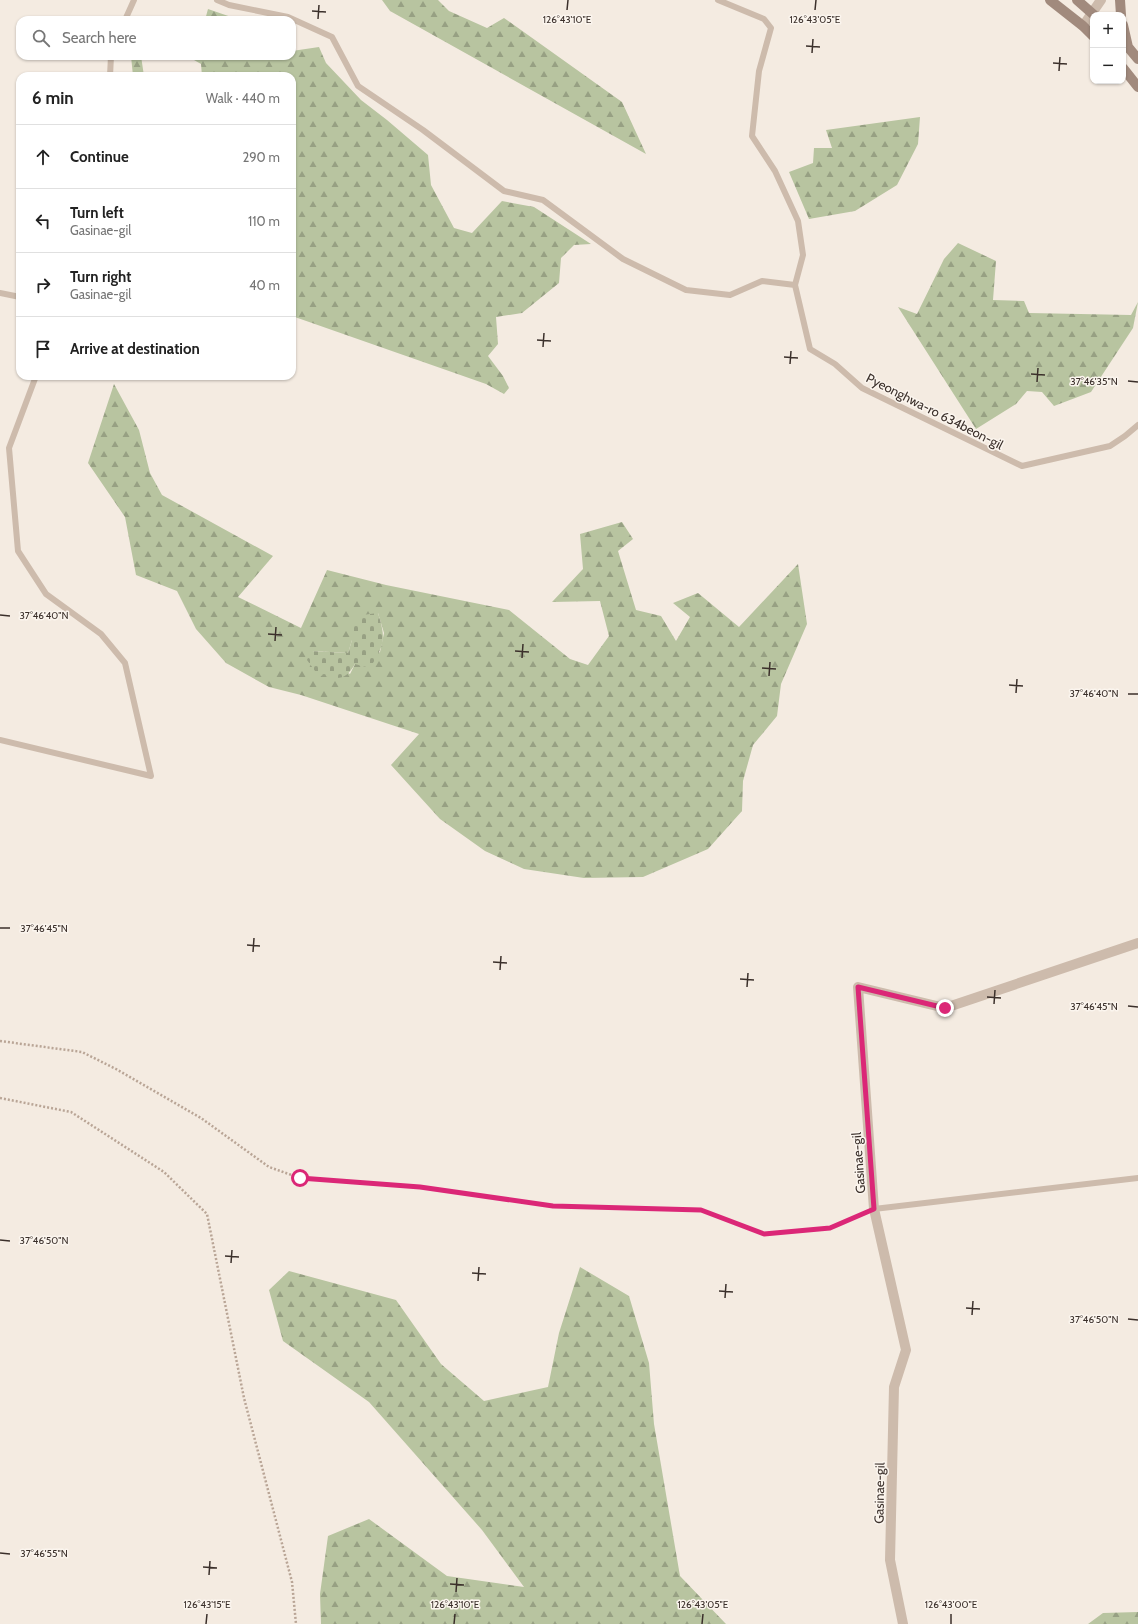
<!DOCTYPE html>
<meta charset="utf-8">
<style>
body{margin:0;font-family:Cabin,sans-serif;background:#f6f6f6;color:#222}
.controls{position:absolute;right:12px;top:12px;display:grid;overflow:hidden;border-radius:8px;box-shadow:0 1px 3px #0004}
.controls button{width:36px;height:36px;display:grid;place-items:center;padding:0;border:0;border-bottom:1px solid #e0e0e0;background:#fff;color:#222;font:20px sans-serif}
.stop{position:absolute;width:12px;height:12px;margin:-9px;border:3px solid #db2777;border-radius:50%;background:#fff}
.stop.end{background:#db2777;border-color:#fff;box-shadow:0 1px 4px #0008}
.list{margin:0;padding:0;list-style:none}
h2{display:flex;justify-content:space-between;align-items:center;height:52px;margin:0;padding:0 16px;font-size:17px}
h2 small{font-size:13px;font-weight:400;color:#767676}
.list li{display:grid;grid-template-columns:26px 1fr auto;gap:12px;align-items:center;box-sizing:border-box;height:64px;padding:0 16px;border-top:1px solid #e0e0e0}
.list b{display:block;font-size:15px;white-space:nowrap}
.list p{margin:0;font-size:13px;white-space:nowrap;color:#767676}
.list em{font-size:13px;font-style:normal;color:#767676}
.icon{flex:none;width:22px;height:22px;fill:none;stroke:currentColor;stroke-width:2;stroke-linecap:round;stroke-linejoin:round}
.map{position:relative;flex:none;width:1138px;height:1624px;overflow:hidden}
.search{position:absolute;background:#fff;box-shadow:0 1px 3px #0004;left:16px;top:16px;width:280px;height:44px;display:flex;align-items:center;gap:10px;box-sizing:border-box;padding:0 14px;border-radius:12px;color:#767676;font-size:15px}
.panel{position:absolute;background:#fff;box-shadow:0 1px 3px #0004;left:16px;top:72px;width:280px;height:308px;border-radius:12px}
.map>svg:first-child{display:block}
.forest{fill:url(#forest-firs);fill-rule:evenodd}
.cemetery{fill:url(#cemetery-stones)}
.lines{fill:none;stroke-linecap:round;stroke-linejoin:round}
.path{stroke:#b9a596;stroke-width:2.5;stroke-dasharray:2 2;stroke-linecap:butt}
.lane{stroke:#cdbbac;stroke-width:6}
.street{stroke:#cdbbac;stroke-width:10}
.secondary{stroke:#a18a7d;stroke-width:10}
.route{stroke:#db2777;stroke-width:5}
.ticks{fill:none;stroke:#3b302b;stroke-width:1.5}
.labels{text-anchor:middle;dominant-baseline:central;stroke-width:3;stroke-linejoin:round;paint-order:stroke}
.street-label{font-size:13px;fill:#3b302b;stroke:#fbf5ee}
.ticks-label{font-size:10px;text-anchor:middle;fill:#3b302b;stroke:#fbf5ee;stroke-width:3;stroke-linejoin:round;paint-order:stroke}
</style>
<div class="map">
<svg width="1138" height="1624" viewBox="0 0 1138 1624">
<defs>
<pattern id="forest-firs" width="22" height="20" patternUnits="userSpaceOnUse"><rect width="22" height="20" fill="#b8c4a0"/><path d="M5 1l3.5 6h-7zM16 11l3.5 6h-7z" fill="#97a083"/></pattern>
<pattern id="cemetery-stones" width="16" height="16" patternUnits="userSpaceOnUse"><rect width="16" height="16" fill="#b8c4a0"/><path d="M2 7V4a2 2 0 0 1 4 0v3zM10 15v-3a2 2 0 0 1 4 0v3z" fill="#97a083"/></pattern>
</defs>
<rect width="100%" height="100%" fill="#f4ebe1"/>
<path class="forest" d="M382,0H438L449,11L487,28L504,18L622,102L646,154L390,11Z
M208,9L237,19L238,20H205Z
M319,47L326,63L361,100L387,120L428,155L431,185L454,228L472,233L502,201L534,207L591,244L574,245L561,258L559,283L522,313L496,317L498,344L488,356L503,376L509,388L504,394L486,384L292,316V76H202L201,64L187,56H292V51Z
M131,56H141L144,76H133Z
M920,117L918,144L897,185L855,211L809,219L789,172L813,163L814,148H832L826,130Z
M958,243L996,261L993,300L1024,301L1029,313L1131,315L1138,302L1133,328L1091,392L1054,406L1042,392L1027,391L1016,404L976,429L898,307L917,314L944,259Z
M114,384L139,430L150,473L162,495L273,556L238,597L301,628L327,570L386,585L509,610L570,659L588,665L609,636L600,601L552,602L583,569L580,534L622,522L633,539L618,551L636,610L661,616L676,641L690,617L673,603L698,593L739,627L798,564L807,624L781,684L777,716L753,745L743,781L742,811L708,849L643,877L584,878L524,869L485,851L440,819L391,765L419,734L301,695L269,687L226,663L196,629L177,591L136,575L125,517L88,463ZM378,613L384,633L380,652L355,664L350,674L312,651L348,653L352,640Z
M580,1267L629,1296L649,1363L654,1424L680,1576L726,1624H321L320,1594L328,1536L369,1519L447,1576L524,1587L482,1530L369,1402L283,1341L269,1290L289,1271L396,1300L441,1364L484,1401L548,1387L559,1333Z
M1138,1612V1624H1088L1103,1613Z"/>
<path class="cemetery" d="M378,613C386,639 385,644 370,668L355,664C344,683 337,678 318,675L307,660L311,651L348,653L352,640L350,624L362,615Z"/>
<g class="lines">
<path class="path" d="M0,1041L82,1052L116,1069L201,1118L269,1167L300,1178L420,1187L553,1206L701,1210L764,1234L830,1228L864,1213
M0,1098L71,1112L164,1172L207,1214L244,1398L292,1582L296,1624"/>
<path class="lane" d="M217,0L229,5L288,17L332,37L358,86L423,130L504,191L543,200L623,259L686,290L730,295L762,281L795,285
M718,0L764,19L771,28L759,71L752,136L775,171L798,221L803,255L795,285L810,349L835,364L862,388L1022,466L1110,446L1125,436L1138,425
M125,20L134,0
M110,76L111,56
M0,293L20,297
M0,740L151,776L125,663L101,634L46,594L18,551L9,448L36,376
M874,1209L1138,1178"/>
<path class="street" d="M1083,26L1101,0
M903,1624L890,1560L894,1387L906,1350L874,1209L858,987L945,1008L1138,943"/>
<path class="secondary" d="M1050,0L1083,26L1093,36
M1077,0L1094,15
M1120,0L1121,15
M1123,25L1128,47
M1123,41L1138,59
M1123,68L1138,87"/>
</g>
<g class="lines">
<path class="route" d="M300,1178L420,1187L553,1206L701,1210L764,1234L830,1228L874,1209L858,987L945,1008"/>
</g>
<path class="ticks" d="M567,10L568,0M815,10L816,0M312,11L326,12M318,19L319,5M806,46L820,47M812,53L813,39M1053,63L1067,64M1059,71L1060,57M537,340L551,341M543,347L544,333M784,357L798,358M790,364L791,351M1031,374L1045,375M1128,381L1138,382M1037,382L1038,368M0,615L10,616M268,634L282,635M275,641L276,627M515,651L529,652M522,658L523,644M762,668L776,669M769,676L770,662M1009,685L1023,686M1016,693L1017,679M1128,694H1138M0,928H10M247,945L260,946M253,952L254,938M493,962L507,963M500,970L501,956M740,979L754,980M747,987L748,973M987,997L1001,998M994,1004L995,990M1128,1006L1138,1007M0,1240L10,1241M225,1256L239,1257M231,1263L232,1250M472,1273L486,1274M478,1281L479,1267M719,1291L733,1292M725,1298L726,1284M966,1308L980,1309M972,1315L973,1301M1128,1319L1138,1320M0,1553L10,1554M203,1567L217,1568M209,1575L210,1561M450,1584L464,1585M456,1592L457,1578M206,1624L207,1614M454,1624L455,1614M702,1624L703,1614M951,1624V1614"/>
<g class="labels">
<g class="street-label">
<text transform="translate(935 411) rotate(27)">Pyeonghwa-ro 634beon-gil</text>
<text transform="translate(858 1163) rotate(-94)">Gasinae-gil</text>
<text transform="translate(879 1493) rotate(-89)">Gasinae-gil</text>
</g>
</g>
<g class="ticks-label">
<text x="567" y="23">126°43'10"E</text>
<text x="815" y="23">126°43'05"E</text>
<text x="1094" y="385">37°46'35"N</text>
<text x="44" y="619">37°46'40"N</text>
<text x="1094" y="697">37°46'40"N</text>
<text x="44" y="932">37°46'45"N</text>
<text x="1094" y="1010">37°46'45"N</text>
<text x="44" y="1244">37°46'50"N</text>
<text x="1094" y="1323">37°46'50"N</text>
<text x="44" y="1557">37°46'55"N</text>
<text x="207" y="1608">126°43'15"E</text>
<text x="455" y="1608">126°43'10"E</text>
<text x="703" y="1608">126°43'05"E</text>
<text x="951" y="1608">126°43'00"E</text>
</g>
</svg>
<div class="controls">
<button>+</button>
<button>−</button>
</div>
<div class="stop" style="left:300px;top:1178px"></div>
<div class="stop end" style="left:945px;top:1008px"></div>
<div class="search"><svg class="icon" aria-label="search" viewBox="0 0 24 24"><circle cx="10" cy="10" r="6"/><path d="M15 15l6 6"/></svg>Search here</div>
<section class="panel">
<h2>6 min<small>Walk · 440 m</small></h2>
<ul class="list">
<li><svg class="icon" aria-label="ahead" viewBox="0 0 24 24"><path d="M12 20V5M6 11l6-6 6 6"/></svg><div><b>Continue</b></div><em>290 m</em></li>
<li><svg class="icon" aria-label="left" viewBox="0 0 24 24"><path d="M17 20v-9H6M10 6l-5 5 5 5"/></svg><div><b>Turn left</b><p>Gasinae-gil</p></div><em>110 m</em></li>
<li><svg class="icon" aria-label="right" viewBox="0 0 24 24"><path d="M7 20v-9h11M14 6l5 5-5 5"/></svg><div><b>Turn right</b><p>Gasinae-gil</p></div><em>40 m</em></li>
<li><svg class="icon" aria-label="arrive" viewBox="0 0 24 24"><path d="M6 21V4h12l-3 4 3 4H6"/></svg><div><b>Arrive at destination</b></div></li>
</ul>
</section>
</div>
